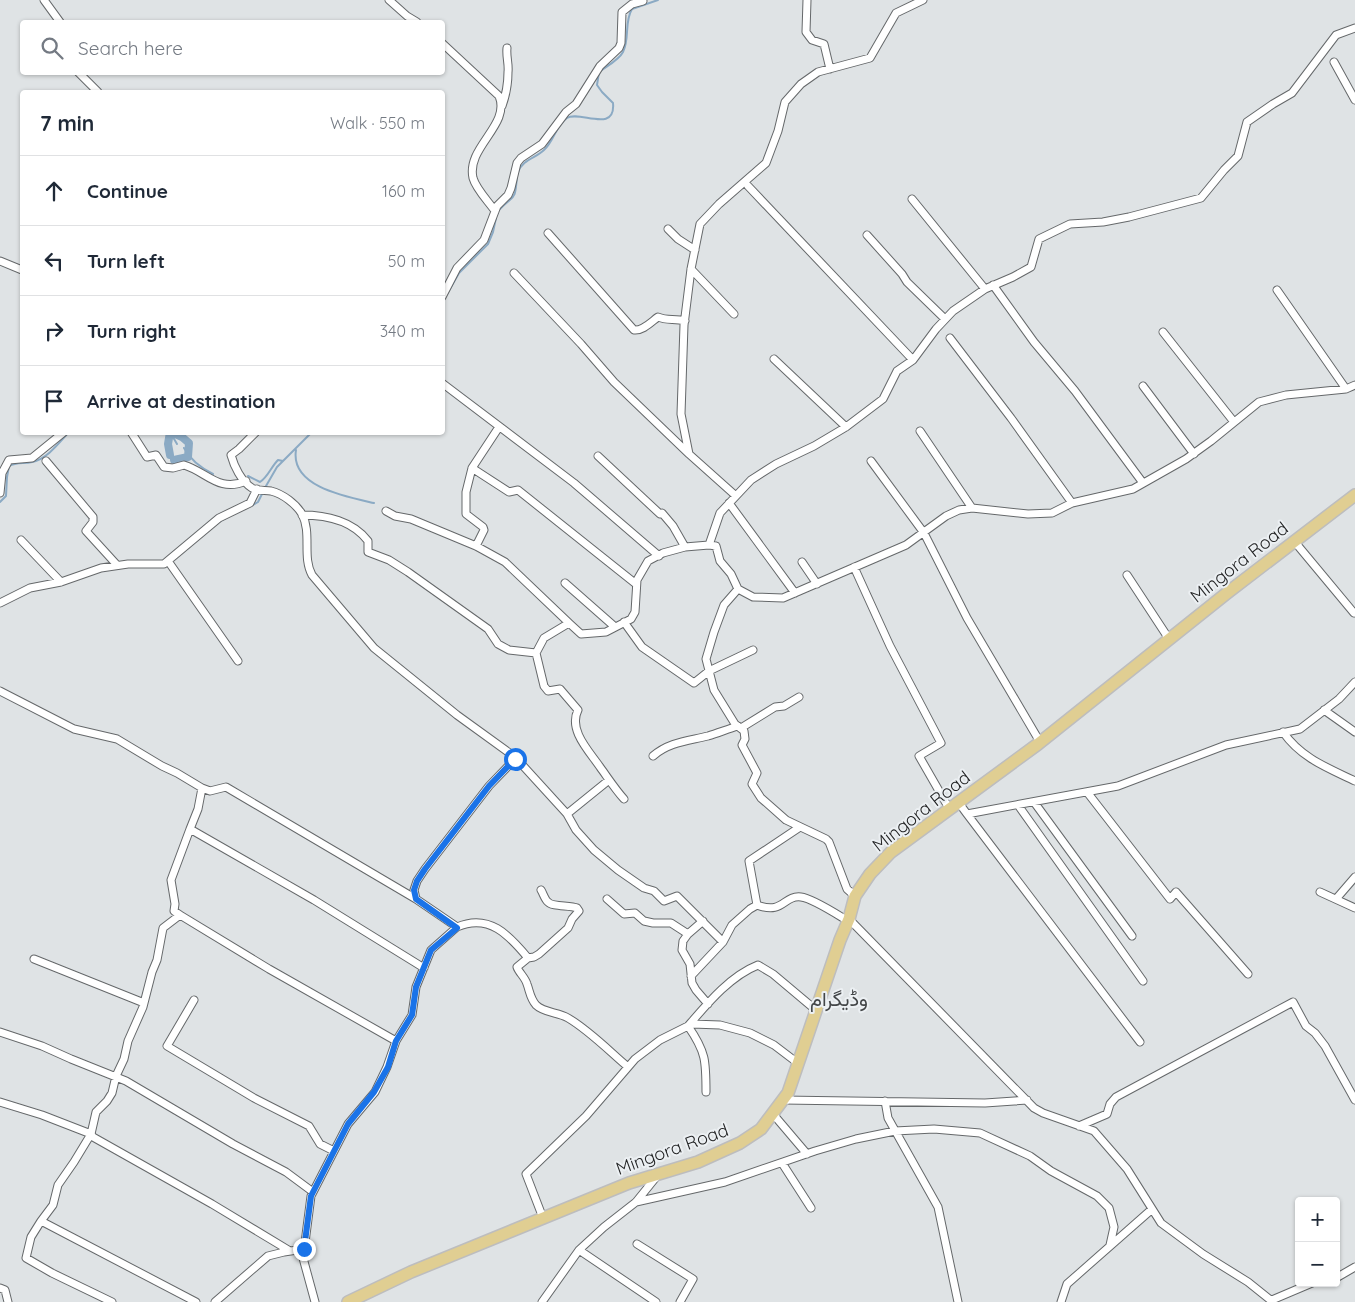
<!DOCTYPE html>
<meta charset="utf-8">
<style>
body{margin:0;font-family:Quicksand,Vazirmatn,sans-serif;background:#f2f2f3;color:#1f2937}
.controls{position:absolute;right:15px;bottom:15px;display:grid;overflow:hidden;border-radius:5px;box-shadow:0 1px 4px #0004}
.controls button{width:45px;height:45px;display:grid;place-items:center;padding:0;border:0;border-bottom:1px solid #e0e1e3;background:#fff;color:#1f2937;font:25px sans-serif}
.stop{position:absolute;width:15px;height:15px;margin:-11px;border:4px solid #1a73e8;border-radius:50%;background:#fff}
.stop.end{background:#1a73e8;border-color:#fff;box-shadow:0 1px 5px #0008}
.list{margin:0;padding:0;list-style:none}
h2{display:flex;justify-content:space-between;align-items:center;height:65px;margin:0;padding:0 20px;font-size:21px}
h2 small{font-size:16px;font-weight:400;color:#747a83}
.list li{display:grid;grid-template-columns:32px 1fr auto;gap:15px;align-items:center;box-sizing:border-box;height:70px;padding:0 20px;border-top:1px solid #e0e1e3}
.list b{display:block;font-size:19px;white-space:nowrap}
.list em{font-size:16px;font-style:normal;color:#747a83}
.icon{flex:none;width:28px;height:28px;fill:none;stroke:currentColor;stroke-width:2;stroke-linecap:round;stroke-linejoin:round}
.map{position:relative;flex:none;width:1355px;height:1302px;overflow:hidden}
.search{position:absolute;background:#fff;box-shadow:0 1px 4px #0004;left:20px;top:20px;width:425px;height:55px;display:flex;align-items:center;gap:12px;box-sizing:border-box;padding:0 18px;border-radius:5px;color:#747a83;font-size:19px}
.panel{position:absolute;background:#fff;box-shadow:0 1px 4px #0004;left:20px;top:90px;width:425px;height:345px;border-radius:5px}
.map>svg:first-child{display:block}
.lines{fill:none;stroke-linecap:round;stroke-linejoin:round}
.stream{stroke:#8baac4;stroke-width:2}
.canal{stroke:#8baac4;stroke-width:8}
.minor-casing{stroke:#65686a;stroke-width:9}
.trunk-casing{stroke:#bdbdbe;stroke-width:14}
.minor{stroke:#fff;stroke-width:7}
.trunk{stroke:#e0ce92;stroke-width:11}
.route{stroke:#1a73e8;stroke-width:6}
.labels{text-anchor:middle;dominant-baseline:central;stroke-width:4;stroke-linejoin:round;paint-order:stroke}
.street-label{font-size:18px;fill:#232425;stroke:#ecf0f3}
.quarter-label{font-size:20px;fill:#434648;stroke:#ecf0f3}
</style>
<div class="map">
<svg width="1355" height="1302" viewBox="0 0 1355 1302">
<rect width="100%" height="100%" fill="#dfe3e5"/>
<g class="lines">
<path class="stream" d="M518,172C523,159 536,158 544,150C554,141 556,125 567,118C579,110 616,134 613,103L602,92L597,85L599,72C607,66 619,60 623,52C630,38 624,22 632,9L658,0
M498,211C514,193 515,204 517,176
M447,294L459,273L488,244L493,232L496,218
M170,432L177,444
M184,448C191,461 201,468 213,474
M296,450C290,487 347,497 374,503
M248,476L260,482C268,477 271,467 278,460L283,461
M266,486L277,467L312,432
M0,502L6,496L7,477L9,466C17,462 24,464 32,462C47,459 59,443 69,432
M253,505L258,502L262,494
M217,523L226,518"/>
<path class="canal" d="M170,432L168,444L170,455
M171,432L182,437L189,443L188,457L174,460"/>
<defs>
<path id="minor" d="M44,0L60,22
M389,0L407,16L417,22
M807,0L806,32L812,40L824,44L830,69
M1355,28L1336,35L1292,93L1273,104L1247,122L1238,156L1224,170L1201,198L1129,217L1103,222L1070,224L1039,239L1031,267L1013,277L985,289L953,311L936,329L913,360L897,371L883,399L846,427L814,446L776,464L751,480L720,513L709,545L716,546L720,561L731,574L738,589L753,597L783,598L906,545L946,516L959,510L972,508L1028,514L1052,513L1072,503L1133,489L1186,459L1211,441L1259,402L1286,395L1346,389L1355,385
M442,43L499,96C511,125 466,147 473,178C476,189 488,201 495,211
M1334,62L1355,100
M78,72L98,92
M502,106C506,95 508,83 508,72C509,64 506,57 507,48
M748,186L913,360
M912,199L985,289
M668,229L678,239L695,250
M548,233L634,330C643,331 651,322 658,317C667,321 675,318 685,321
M867,235L902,274L907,282L945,319
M0,261L22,270
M691,269L734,314
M514,273L581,344L614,382L689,454
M993,285L1034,342L1075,391L1143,483
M1277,290L1346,389
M442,297L457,268L484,240L497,206L508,195L511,188L517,163L521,158L542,144L566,112L576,104L600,66L619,48L621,43L622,12L632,4L643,1
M1163,332L1234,422
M950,338L1011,418L1072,503
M774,359L846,427
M442,383L574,483L659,556
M1143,386L1194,454
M920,431L972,508
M131,432L147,457L156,455L164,467L173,468L184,465C207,472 219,493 246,481
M256,432L239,449L231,455C234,466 241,481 252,488C257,491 265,490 271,491C283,494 296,504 302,514C312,533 302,557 312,575L374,648L457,715L515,757L567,814L576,830L594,850L618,870L644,888L654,891L664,901L677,896L723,942
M598,456L660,514L662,513L673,526L685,547
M46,461L93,517V522L86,531L117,565
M871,461L924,533L967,618L1040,742
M472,468L509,492L518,490L636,584
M0,493L2,473L9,460L32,458L64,432
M736,496L689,454L681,414L684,325L691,269L700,224L719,204L766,163L778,131L785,102L801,84L818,72L870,58L896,13L923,0
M729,503L795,593
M386,511L395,516L411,519L476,546L505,562L569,623
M302,515C326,515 353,521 368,541V552L389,560L408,572L488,629L498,644L509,650L536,653L544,638L569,623L581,634L606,632L631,619L635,612L637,580L648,561L663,553L685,547L709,545
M21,540L61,582
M1294,541L1354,613
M476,546L484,530L483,527L466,514V492L472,468L499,427
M168,561L238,661
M802,562L817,584
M854,567L890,646L941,743L919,756L950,810
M1127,575L1169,639
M565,583L615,627
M738,589L724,605L714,632L706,659L714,690L735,724L744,731L745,739L742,745L757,773L752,784L761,798L786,820L826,839L829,842L847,889L855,896
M0,603L30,588L61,582L101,568L128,564H164L219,518L250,503L257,489
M624,622L642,647L694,683L709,671L753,650
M536,653L544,686L548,691L560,689L578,710C568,730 589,751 600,767C608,778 615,789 624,799
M0,691L74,729L117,739L162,766L177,773L202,788L198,809L190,829L314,900L424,968
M1324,710L1355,732
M741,728L775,707L784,706L799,697
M1283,732C1301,758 1328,768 1355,781
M653,756C669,742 688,741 708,736C718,733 728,729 738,726
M202,788L210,791L226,787L416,899
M1087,792L1170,899L1176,892L1248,974
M1034,802L1132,936
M959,803L967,814L1118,786L1226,745L1300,729L1339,699L1355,682
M1018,805L1143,981
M567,814L609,780
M967,814L1140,1042
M1320,892L1355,908
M607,899L624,914L635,913L644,921L653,923H671L688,934L683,941L682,950L690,964L692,983L696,990L708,1004
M1336,899L1355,877
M757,905L749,861L800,827
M180,915L174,911L175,904L171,880L190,829
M849,919L1034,1108L1043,1113L1094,1131L1127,1169L1161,1223L1203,1254L1248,1282L1273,1302
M457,927C489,913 509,935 528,958L517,967C519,973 525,977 527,984C530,992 530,998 536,1005C544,1013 558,1012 568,1018C590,1031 609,1051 628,1067
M688,934L703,921
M528,958L534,957L539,954L568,928L572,919L579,911L577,908C570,905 552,907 548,902C545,900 543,893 541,890
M34,959L144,1003
M691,976L723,942L732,925L750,909L757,905C784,915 783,895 801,897C812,898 838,915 848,921
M194,1000L167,1046L254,1098L309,1126L320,1144L334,1151
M0,1032L42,1046L71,1059L126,1081L233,1144L286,1172L313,1192
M706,1092C706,1061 706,1052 688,1026C707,1004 730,976 758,965L773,974L817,1011
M783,1100L985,1103L1027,1100
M885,1101L888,1118L938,1207L958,1302
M0,1102L42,1115L91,1134L93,1137L212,1204L290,1251
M773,1114L807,1154
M1079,1126L1107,1114L1110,1104L1116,1097L1293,1002L1306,1026L1315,1033L1325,1046L1355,1100
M782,1163L811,1208
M636,1202L725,1182L815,1151L856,1139L895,1131L934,1129L980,1133L1030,1156L1051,1171L1097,1196L1109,1208L1114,1227L1110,1245
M543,1218L526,1174L586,1116L635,1059L660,1040L692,1024L720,1025L750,1033L774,1045L799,1064
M41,1221L53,1205L58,1185L74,1162L91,1134L96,1112L107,1101L112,1093L116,1076L124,1059L128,1041L143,1007L152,972L157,960L163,928L180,915L269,969L396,1041
M637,1244L693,1279L680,1302
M579,1250L656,1302
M1336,1278L1355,1267
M0,1288L5,1290L8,1302
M1272,1300L1312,1283
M112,1302L52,1273L26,1258L31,1237L41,1221L196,1302
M215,1302L268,1256L284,1252L304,1249
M315,1302L303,1258L311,1196L348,1124L375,1092L387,1067L396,1041L412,1015L416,987L431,950L457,927L416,899L414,890L417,881L425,869L489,786L515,759V757
M542,1302L579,1250L604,1227L636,1202L657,1176
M1061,1302L1067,1284L1151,1210"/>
<path id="trunk" d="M348,1302L411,1272L629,1183L698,1162L740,1143L761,1129L788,1093L840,940L849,919L855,896L870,874L891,852L1038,744L1227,593L1355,495"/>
</defs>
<use href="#minor" class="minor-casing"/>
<use href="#trunk" class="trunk-casing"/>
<use href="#minor" class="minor"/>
<use href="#trunk" class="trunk"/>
</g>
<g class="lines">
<path class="route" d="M304,1249L311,1196L348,1124L374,1092L388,1067L396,1041L412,1015L416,987L431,950L457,928L416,899L414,890L417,881L425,869L489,786L515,759"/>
</g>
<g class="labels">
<g class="street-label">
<text transform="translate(1239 562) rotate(-38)">Mingora Road</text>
<text transform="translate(921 811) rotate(-38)">Mingora Road</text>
<text transform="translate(672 1149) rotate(-20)">Mingora Road</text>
</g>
<g class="quarter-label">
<text x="839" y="998">وڈیگرام</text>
</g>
</g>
</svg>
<div class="controls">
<button>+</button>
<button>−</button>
</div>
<div class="stop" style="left:515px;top:759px"></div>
<div class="stop end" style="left:304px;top:1249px"></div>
<div class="search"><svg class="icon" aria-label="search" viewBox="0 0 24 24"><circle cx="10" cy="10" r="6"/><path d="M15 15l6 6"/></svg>Search here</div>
<section class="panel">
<h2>7 min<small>Walk · 550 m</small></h2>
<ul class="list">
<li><svg class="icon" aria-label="ahead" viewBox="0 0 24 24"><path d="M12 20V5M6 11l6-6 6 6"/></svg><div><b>Continue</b></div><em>160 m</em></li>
<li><svg class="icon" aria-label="left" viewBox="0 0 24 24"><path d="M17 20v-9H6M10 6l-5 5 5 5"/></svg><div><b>Turn left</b></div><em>50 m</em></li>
<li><svg class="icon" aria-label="right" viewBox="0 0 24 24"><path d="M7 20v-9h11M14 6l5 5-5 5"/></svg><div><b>Turn right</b></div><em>340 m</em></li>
<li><svg class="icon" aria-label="arrive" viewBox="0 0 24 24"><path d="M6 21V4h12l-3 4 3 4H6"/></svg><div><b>Arrive at destination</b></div></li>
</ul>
</section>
</div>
